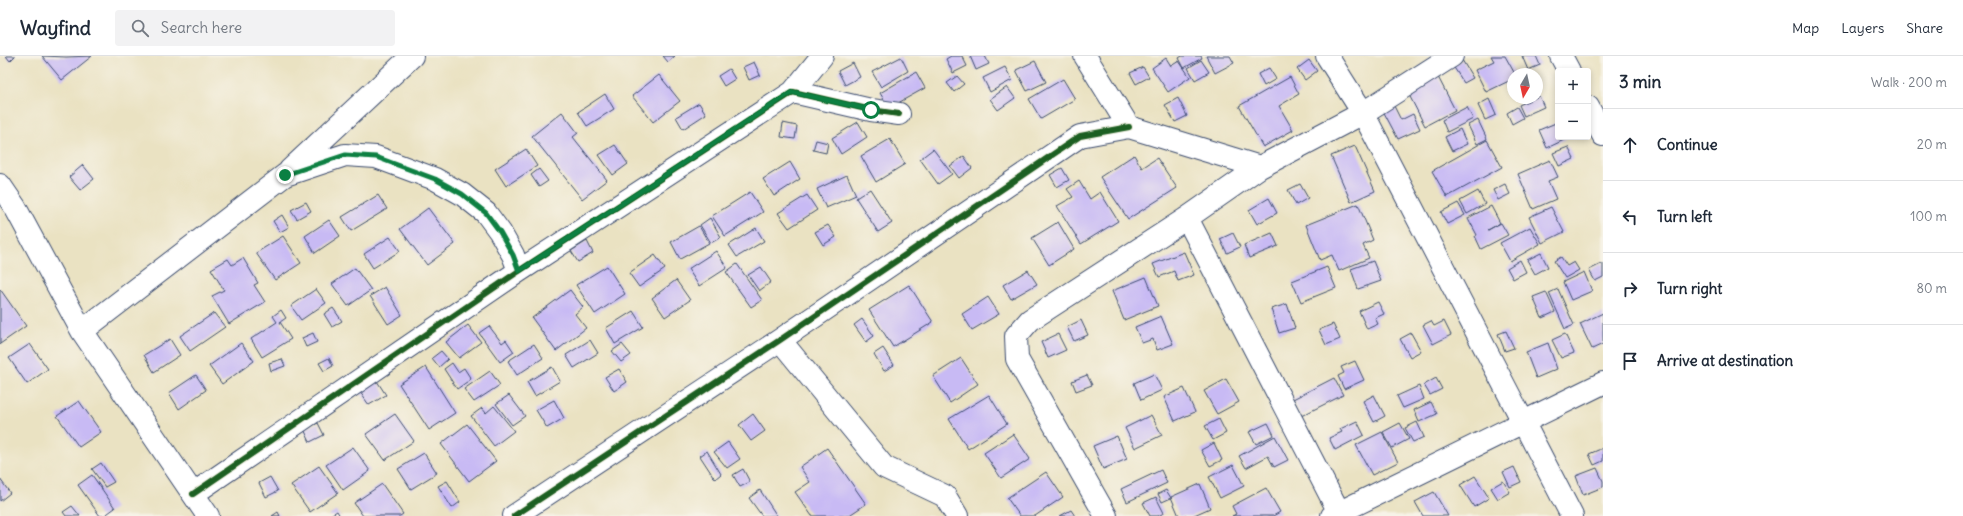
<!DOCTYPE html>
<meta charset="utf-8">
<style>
body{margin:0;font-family:Delius,sans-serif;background:#f2f2f3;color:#1f2937}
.controls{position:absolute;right:12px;top:12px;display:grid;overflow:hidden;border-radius:4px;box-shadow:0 2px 6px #0003}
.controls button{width:36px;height:36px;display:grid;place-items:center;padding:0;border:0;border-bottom:1px solid #e0e1e3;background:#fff;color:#1f2937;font:20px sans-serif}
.compass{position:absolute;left:1507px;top:12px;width:36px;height:36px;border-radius:50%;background:#fff;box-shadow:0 2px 6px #0003;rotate:189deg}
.stop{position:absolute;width:12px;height:12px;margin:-9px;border:3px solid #0b8043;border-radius:50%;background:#fff}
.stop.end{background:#0b8043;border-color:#fff;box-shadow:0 1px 4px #0008}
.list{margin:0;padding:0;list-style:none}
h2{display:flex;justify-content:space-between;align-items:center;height:52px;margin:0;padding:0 16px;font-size:17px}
h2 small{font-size:13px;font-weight:400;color:#747a83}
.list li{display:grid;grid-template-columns:26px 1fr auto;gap:12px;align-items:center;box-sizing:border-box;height:72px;padding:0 16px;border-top:1px solid #e0e1e3}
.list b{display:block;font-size:15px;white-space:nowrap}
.list em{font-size:13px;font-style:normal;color:#747a83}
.icon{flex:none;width:22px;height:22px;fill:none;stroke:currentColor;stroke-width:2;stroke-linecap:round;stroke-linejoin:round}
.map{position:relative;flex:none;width:1603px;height:460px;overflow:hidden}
header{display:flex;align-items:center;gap:24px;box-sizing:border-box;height:56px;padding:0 20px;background:#fff;border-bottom:1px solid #e0e1e3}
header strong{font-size:19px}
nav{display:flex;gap:22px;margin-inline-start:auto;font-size:14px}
.search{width:280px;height:36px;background:#f2f2f3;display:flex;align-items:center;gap:10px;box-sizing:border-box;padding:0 14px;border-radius:4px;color:#747a83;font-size:15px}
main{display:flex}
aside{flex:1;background:#fff}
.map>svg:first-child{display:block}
.building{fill:#c8baf4}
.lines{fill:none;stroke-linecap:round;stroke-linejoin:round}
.minor-casing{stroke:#3a4a6d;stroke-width:24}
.minor{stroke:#fff;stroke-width:22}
.cycleway-casing{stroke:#f7f3e8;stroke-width:8}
.cycleway{stroke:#1b5e20;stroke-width:6}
.route{stroke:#0b8043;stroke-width:5}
</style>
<header>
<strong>Wayfind</strong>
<div class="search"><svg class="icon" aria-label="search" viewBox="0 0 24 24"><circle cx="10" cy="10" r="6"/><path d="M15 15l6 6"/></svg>Search here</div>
<nav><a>Map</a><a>Layers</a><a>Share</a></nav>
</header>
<main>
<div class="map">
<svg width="1603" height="460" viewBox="0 0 1603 460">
<rect width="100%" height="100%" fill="#f7f3e8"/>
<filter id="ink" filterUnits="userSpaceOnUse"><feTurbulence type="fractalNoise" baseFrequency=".025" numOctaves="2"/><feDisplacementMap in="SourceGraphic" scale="8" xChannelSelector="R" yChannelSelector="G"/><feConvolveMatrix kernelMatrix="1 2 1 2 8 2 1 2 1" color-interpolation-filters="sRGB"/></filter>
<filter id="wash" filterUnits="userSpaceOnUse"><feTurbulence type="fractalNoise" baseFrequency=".012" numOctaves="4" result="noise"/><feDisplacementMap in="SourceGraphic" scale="16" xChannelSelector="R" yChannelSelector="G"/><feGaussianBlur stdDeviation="0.9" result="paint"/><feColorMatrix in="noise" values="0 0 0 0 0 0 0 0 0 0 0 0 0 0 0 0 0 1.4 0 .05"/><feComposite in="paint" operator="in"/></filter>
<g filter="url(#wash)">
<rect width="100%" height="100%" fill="#eae2c2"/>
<g id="blocks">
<path class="building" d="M6,0H15L10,5Z
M42,0L66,1L92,0L62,24Z
M663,0H675L668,6Z
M951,0H962L967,10L953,17L946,3Z
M970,0H985L989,8L976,14Z
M1182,0H1201L1202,2L1184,12L1179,2Z
M1206,0H1230L1234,7L1215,17Z
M1491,0H1505L1515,18H1513V23L1486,36L1475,14L1494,5Z
M1522,0H1536L1540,9L1528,14Z
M901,1L908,15L881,31L872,16Z
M1166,2L1171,10L1179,5L1190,21L1168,36L1152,12Z
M1201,4L1209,16L1195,24L1188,12Z
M1309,4L1317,15L1305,24L1297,13Z
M1462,4L1473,22L1464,27L1453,10Z
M1035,5L1046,26L1027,35L1016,14Z
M754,6L760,19L749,24L743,11Z
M853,7L860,21L845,29L838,15Z
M1005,11L1012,24L990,36L983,22Z
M1143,11L1149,21L1136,28L1130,17Z
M1269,12L1276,23L1264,30L1258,18Z
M729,13L735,23L724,30L718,20Z
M916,16L925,32L889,52L880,37Z
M1436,17L1455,54L1425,70L1406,33Z
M659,19L680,45L653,66L632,40Z
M957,20L964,28L954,36L947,27Z
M1290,21L1299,38L1279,50L1293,74L1263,91L1239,50Z
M1063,23L1075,43L1041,63L1029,43Z
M1007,31L1015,42L998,54L990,43Z
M605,38L614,53L587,70L578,56Z
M1539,40L1544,51L1524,60L1519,49Z
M1178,42L1187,60L1175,66L1165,49Z
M1489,43L1496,59L1485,64L1478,49Z
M1392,46L1401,64L1413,58L1420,73L1398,83L1381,51Z
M699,47L706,58L683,73L676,61Z
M1467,51L1473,63L1447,76L1442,64Z
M1517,51L1523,62L1512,68L1507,57Z
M562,56L578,77L573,81L607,124L582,143L532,80Z
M1478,64L1487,83L1477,88L1468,69Z
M858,66L867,81L841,98L832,82Z
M1558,66V81H1565L1566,83L1547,92L1539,74Z
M783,67L797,70L795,83L781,81Z
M1460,73L1467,88L1452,95L1445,81Z
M890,83L905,108L876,126L861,100Z
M816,84L828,87L826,97L813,94Z
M1487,84L1502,111L1447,141L1432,115Z
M615,89L628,108L613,119L599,99Z
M1355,90L1375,135L1351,146L1331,100Z
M1568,91L1574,103L1559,110L1553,97Z
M526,93L537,110L506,130L495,113Z
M933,93L952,118L938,128L920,103Z
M1134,99L1142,112L1157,102L1177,132L1128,163L1100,121Z
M964,100L972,112L959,122L950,110Z
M1550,104L1558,121L1548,125L1556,143L1533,153L1518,118Z
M790,106L800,123L774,140L763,123Z
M83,109L94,123L80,134L69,121Z
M1062,112L1069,124L1057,131L1050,119Z
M539,113L548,125L539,131L531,119Z
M847,119L856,139L826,152L817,133Z
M1079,125L1090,143L1100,136L1118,165L1081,188L1057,150L1073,141L1067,133Z
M1300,128L1308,142L1296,149L1288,134Z
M1505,128L1510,138L1498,144L1493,134Z
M870,133L892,167L878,176L856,142Z
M1478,135L1485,148L1467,158L1460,145Z
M750,136L763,156L725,180L712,160Z
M378,139L387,153L351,175L342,161Z
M807,139L817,154L789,172L778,157Z
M1269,142L1277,157L1257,168L1249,154Z
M306,146L311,155L297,163L291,154Z
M1458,147L1465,159L1447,168L1441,156Z
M1358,148L1373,184L1363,189L1369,202L1339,215L1332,199L1320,204L1306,169Z
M1491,150L1500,167L1488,174L1501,167L1508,179L1481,193L1475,180L1477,179L1468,162Z
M1551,151L1564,176L1542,187L1529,161Z
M428,152L455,188L427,209L400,173Z
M282,159L289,171L280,176L273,165Z
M710,162L721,181L711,187L700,169Z
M329,164L340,180L315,197L305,180Z
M1058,166L1074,193L1049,209L1032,182Z
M828,169L836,181L823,189L815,176Z
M699,170L709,187L680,203L671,186Z
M1530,171L1540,188L1510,205L1500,187Z
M756,172L764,185L737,201L729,189Z
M1233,177L1240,191L1227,197L1220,183Z
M1272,177L1278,190L1249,202L1244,189Z
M283,180L301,207L275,224L256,197Z
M390,181L400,195L373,212L364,198Z
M587,185L593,197L578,206L571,195Z
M716,195L727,212L699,230L688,213Z
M1184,196L1194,219L1178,225L1174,215L1159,221L1153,208Z
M1541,197L1548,211L1535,218L1527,204Z
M655,199L665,213L639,231L629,217Z
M1561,201L1567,210L1574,206L1579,214L1565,222L1554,205Z
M243,202L258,227L254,229L265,246L229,268L212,240L224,234L211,213L228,203L232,209Z
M1520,204L1526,216L1513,223L1507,212Z
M1373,205L1381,225L1358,233L1351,213Z
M1603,207V221L1595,225L1589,214Z
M737,208L762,244L751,251L726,216Z
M607,210L625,238L595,258L576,229Z
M761,211L771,226L759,235L748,219Z
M1327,211L1336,232L1301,246L1292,225Z
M355,212L371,234L348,250L332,228Z
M1028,214L1037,228L1011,243L1003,229Z
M1584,216L1592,235L1571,244L1563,226Z
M1146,221L1158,250L1124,264L1112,235Z
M676,224L690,244L665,261L652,242Z
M909,229L933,266L893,291L869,254Z
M385,231L402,259L388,268L370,240Z
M0,233L26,270L0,288Z
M316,233L326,247L301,264L291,250Z
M1558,233L1574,269L1565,273L1549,237Z
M570,234L583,251L575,258L586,272L556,295L532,262Z
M1546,236L1555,256L1542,262L1533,241Z
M988,241L999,258L972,274L962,258Z
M1378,246L1384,258L1375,262L1378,268L1367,273L1359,255Z
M1287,248L1295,272L1279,277L1271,253Z
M333,252L342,265L332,271L324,258Z
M281,254L286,262L280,266L291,283L262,301L251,283L277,266L273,260Z
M633,255L643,271L615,288L606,272Z
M214,257L225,271L190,295L180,280Z
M1603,257V288L1592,293L1580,268Z
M1161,260L1173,288L1157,294L1153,283L1142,287L1135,271Z
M862,263L874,280L866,286L854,269Z
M1081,264L1088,279L1074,285L1067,271Z
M1431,265L1434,270L1444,265L1451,279L1433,288L1423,269Z
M1333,268L1340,283L1326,289L1319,274Z
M468,269L481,286L459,302L446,286Z
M489,270L502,287L506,284L514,296L500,306L479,277Z
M1506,275L1514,292L1505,295L1498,278Z
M313,277L317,286L306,291L302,282Z
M1411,277L1421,295L1410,301L1400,283Z
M1058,278L1066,294L1048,302L1041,286Z
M1565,278L1574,297L1561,302L1552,284Z
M170,283L180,299L154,316L144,299Z
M590,284L598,297L574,312L566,299Z
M241,287L254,305L222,328L209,310Z
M1548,287L1557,313L1536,322L1526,296Z
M30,288L48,313L27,328L9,302Z
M534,288L543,302L517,319L508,305Z
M622,288L631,299L621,306L612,295Z
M883,292L894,309L884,315L874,298Z
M441,295L448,303L439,311L432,302Z
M329,302L333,310L324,315L319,307Z
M961,302L978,328L950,347L933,320Z
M282,303L285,310L271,315L269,307Z
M1355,305L1364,324L1344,333L1338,320L1344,317L1341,311Z
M452,307L458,316L464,312L471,323L457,333L444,313Z
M426,311L455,357L429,374L399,328Z
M552,311L560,325L535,340L527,326Z
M619,313L627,326L614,335L605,321Z
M490,315L500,329L474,346L464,333Z
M1154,318L1162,334L1141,344L1134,327Z
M196,319L206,334L179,353L169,337Z
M1087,319L1092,329L1076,335L1072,325Z
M1334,322L1343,339L1301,360L1293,343Z
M1436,322L1442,333L1430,339L1424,329Z
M1226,323L1239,346L1217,358L1204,335Z
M377,325L386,339L369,349L360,336Z
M1419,330L1424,343L1403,352L1397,340Z
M1184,332L1195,356L1175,365L1164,341Z
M509,339L525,360L512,369L496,348Z
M989,339L1007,368L968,393L949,363Z
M1374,339L1385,360L1374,366L1363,345Z
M554,344L564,362L547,372L536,354Z
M79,345L101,376L79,391L57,360Z
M1431,346L1437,358L1419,366L1414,354Z
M494,350L514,375L494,390L471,360L482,352L486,357Z
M395,358L414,385L385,404L366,378Z
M753,358L765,375L751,385L739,369Z
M1151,359L1162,379L1135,392L1125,372Z
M1219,363L1226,377L1213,384L1205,370Z
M1357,365L1364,379L1335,394L1329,382L1342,376L1340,373Z
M1417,366L1424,381L1413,386L1405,372Z
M318,367L324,379L310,386L304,373Z
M1268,367L1274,379L1256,388L1249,376Z
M1400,367L1409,383L1392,392L1383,376Z
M467,368L496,405L469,425L441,388Z
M1382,376L1398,406L1372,419L1356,389Z
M1013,378L1030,403L1001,422L984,397Z
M1117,380L1127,403L1103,413L1093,390Z
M1275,380L1288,404L1274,411L1268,400L1246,412L1239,400Z
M728,386L740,403L727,412L714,396Z
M1214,387L1222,404L1210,410L1201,394Z
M353,391L370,415L343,434L326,409Z
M827,392L866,448L848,460H812L795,436L810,426L800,411Z
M1603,392V405L1594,409L1589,398Z
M707,395L721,418L715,423L700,400Z
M424,397L437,417L411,433L398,413Z
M101,407L114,426L105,431L92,413Z
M1233,409L1244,430L1220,442L1209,421Z
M319,410L338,437L310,456L291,429Z
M1514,411L1521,426L1510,431L1503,416Z
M1597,412L1603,425V431L1583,439L1576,420Z
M743,413L750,426L740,431L733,419Z
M1161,414L1167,427L1127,446L1121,433Z
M1046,416L1063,441L1035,460H1020L1007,442Z
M92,419L115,452L104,460H100L78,429Z
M1475,420L1489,442L1474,451L1460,429Z
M270,421L278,435L266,441L259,427Z
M0,423L10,437L0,445Z
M447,425L460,446L452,452L438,430Z
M1503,425L1510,436L1498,443L1491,432Z
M382,428L403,458L400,460H363L354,447Z
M1200,428L1210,452L1192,460H1179L1171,441Z
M1266,432L1280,456L1273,460H1232L1236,458L1232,450Z
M760,434L777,460H762L749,442Z
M1166,434L1171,442L1162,446L1158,438Z
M1434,436L1448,460H1423L1415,446Z
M1156,441L1164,457L1158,460H1150L1143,447Z
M72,450L80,460H66L63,456Z
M1071,454L1075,460H1060Z
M337,455L340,460H329Z
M278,456L280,460H272Z"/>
</g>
</g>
<g filter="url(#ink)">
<use href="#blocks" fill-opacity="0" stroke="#3a4a6d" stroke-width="1"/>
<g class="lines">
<defs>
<path id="minor" d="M1085,0L1129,71L1260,111
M1327,0L1363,57L1572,460
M1561,0L1569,15
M793,36L822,0
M1588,51L1603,79
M290,114L412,0
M0,129L15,151L82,275L208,460
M1187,162L1341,460
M82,275L285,119L345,99L376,101L435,123L462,138L486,157L500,176L513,199L519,215
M780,284L884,411L945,440L957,460
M193,438L519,215L793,36L871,54L899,58
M514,460L780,284L1080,80L1129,71
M1106,460L1017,303L1016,280L1030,264L1187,162L1260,111L1363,57L1452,0
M1332,460L1603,327"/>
</defs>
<use href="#minor" class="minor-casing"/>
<use href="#minor" class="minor"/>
<defs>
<path id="cycleway" d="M193,438L519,215L793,36L871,54L899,58
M514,460L780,284L1080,80L1129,71"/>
</defs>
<use href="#cycleway" class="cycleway-casing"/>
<use href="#cycleway" class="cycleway"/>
</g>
</g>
<g class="lines" filter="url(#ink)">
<path class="route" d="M285,119L345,99L376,101L435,123L462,138L486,157L500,176L513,199L519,215L792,36L871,54"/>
</g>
</svg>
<div class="controls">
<button>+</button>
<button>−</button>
</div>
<svg class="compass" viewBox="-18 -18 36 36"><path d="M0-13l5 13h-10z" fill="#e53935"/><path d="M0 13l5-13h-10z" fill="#747a83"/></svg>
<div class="stop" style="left:871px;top:54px"></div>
<div class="stop end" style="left:285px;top:119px"></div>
</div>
<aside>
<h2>3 min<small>Walk · 200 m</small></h2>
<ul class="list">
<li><svg class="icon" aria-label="ahead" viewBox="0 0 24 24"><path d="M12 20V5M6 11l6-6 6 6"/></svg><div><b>Continue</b></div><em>20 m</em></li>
<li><svg class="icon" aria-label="left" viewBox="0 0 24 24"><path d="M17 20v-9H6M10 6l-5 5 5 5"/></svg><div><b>Turn left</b></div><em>100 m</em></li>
<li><svg class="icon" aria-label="right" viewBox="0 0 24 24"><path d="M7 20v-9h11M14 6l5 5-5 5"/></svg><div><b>Turn right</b></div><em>80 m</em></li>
<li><svg class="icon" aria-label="arrive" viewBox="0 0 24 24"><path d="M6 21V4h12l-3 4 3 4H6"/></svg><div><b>Arrive at destination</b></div></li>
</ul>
</aside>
</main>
